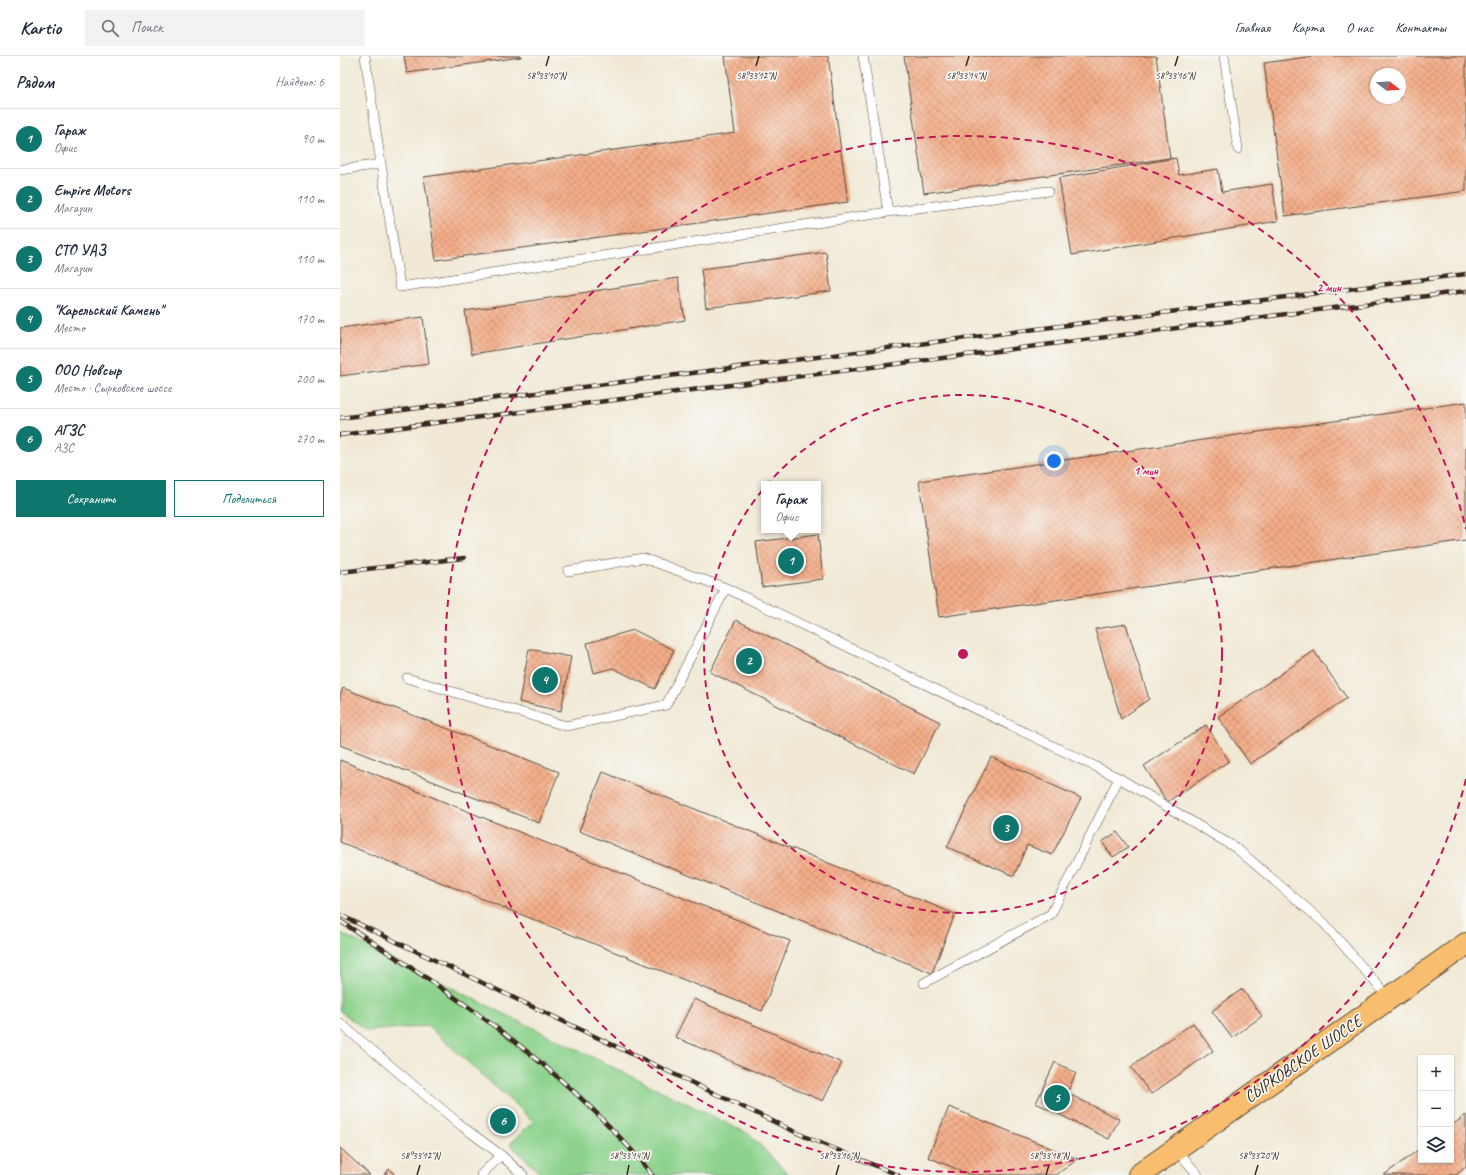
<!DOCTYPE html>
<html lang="ru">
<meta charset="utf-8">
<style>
body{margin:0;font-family:Caveat,sans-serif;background:#f2f2f3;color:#1f2937}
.controls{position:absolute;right:12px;bottom:12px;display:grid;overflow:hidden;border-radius:0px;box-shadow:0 1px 3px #0004}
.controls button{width:36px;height:36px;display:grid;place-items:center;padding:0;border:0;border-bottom:1px solid #e0e1e3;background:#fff;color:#1f2937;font:20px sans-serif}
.compass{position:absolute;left:1030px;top:12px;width:36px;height:36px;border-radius:50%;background:#fff;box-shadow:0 1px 3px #0004;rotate:107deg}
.you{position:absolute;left:714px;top:405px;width:14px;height:14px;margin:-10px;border:3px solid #fff;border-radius:50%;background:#1a73e8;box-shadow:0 0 0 6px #1a73e833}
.badge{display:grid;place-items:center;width:26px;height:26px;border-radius:50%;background:#0f766e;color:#fff;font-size:13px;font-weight:700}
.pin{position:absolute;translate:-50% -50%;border:2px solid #fff;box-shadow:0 1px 4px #0006}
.popup{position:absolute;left:421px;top:425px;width:60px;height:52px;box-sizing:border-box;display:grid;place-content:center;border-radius:0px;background:#fff;filter:drop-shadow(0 1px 3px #0005);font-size:13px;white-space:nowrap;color:#747a83}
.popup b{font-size:15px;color:#1f2937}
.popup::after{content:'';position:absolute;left:50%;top:100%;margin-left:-8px;border:8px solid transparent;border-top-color:#fff}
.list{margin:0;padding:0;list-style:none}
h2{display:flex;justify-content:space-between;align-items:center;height:52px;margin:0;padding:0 16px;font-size:17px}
h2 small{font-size:13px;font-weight:400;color:#747a83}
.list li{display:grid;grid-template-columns:26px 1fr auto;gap:12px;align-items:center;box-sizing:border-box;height:60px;padding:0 16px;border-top:1px solid #e0e1e3}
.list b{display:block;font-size:15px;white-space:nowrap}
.list p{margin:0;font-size:13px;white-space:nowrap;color:#747a83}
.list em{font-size:13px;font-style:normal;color:#747a83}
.actions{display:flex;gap:8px;padding:12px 16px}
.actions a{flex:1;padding:9px 0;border:1px solid #0f766e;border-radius:0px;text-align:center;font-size:14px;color:#0f766e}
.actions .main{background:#0f766e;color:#fff}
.icon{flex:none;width:22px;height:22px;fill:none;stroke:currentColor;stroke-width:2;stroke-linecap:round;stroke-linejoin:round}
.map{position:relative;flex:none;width:1126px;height:1119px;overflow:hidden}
header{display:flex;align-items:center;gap:24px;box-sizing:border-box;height:56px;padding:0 20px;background:#fff;border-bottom:1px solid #e0e1e3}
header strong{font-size:19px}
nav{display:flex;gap:22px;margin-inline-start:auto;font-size:14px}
.search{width:280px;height:36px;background:#f2f2f3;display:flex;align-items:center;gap:10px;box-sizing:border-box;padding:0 14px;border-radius:0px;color:#747a83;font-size:15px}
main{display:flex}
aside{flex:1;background:#fff}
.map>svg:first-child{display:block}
.green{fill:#8dd38d;stroke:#647e56}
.building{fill:url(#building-cross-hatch);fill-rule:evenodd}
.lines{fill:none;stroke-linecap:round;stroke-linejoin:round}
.service-casing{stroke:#564739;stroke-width:10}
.primary-casing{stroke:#564739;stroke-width:24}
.service{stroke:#fff;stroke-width:9}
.primary{stroke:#f9be6d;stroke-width:22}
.rail-casing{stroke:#3b2a1e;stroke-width:4.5}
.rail{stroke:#f6f6f2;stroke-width:3;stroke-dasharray:9;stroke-linecap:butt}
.ticks{fill:none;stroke:#3b2a1e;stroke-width:1.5}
.ring{fill:none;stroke:#c2185b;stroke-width:2;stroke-dasharray:7 5}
.labels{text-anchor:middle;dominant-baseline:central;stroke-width:3.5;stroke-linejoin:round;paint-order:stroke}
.street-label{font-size:17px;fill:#3b2a1e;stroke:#f6f6f2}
.ticks-label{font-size:10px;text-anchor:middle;fill:#3b2a1e;stroke:#f6f6f2;stroke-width:3.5;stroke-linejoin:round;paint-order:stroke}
.centre{fill:#c2185b;stroke:#f6f6f2;stroke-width:2}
.ring-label{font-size:12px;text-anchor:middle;font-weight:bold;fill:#c2185b;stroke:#f6f6f2;stroke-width:3.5;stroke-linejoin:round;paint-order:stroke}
</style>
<header>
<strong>Kartio</strong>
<div class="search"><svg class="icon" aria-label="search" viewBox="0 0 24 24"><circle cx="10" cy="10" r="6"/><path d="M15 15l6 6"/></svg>Поиск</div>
<nav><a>Главная</a><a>Карта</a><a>О нас</a><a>Контакты</a></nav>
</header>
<main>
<aside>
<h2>Рядом<small>Найдено: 6</small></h2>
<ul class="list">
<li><span class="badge">1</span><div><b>Гараж</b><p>Офис</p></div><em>90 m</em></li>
<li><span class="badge">2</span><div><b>Empire Motors</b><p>Магазин</p></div><em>110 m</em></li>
<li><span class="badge">3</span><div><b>СТО УАЗ</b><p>Магазин</p></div><em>110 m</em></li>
<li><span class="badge">4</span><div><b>&quot;Карельский Камень&quot;</b><p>Место</p></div><em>170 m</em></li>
<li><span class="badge">5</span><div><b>ООО Новсыр</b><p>Место · Сырковское шоссе</p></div><em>200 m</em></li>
<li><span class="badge">6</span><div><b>АГЗС</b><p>АЗС</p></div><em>270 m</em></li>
</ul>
<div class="actions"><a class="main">Сохранить</a><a>Поделиться</a></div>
</aside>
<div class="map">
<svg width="1126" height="1119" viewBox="0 0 1126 1119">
<defs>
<pattern id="building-cross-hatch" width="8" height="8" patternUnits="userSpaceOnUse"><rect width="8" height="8" fill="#f5ad88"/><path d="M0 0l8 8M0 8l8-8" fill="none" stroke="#c88d6f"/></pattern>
</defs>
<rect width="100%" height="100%" fill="#f6f6f2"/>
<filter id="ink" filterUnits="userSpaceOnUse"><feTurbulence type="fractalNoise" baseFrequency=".025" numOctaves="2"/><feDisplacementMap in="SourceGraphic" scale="8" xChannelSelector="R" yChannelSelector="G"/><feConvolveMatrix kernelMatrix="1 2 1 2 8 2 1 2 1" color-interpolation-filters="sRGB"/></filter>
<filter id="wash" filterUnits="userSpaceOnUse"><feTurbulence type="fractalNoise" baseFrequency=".012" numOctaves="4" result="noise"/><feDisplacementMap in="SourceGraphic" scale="16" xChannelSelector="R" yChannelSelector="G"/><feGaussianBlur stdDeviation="0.9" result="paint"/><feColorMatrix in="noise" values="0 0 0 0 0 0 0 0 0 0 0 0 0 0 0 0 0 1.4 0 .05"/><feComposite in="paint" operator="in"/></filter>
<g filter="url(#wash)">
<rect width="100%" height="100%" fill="#f1e9d5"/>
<path class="green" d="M0,877L409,1078L449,1119H202L170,1088L193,1065L88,970L27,975L0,955Z"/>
<g id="blocks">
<path class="building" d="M64,0H181V1L67,17Z
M385,0H488L508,146L96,204L84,121L395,77Z
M564,0H816L830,102L584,137Z
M974,0H1126V135L945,160L924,7ZM1036,18H1060V42H1036Z
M836,102L839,119L878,113L882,136L932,128L938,165L732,199L719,122Z
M486,196L491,235L366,252L361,213Z
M338,222L345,264L132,298L125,255Z
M83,261L89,308L0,320V272Z
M1126,346V484L599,561L579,425Z
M478,478L483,523L422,531L416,486Z
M396,564L600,666L574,718L370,616Z
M786,568L809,643L781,663L755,573Z
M294,574L334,594L315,633L273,612L254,617L247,587Z
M189,593L231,601L221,655L179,646Z
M974,595L1007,642L910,708L878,661Z
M3,632L219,716L199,767L0,689V640Z
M866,669L889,705L827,746L804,710Z
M651,701L741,742L712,799L687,789L674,820L607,791Z
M0,704L450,885L422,955L0,786Z
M263,716L615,858L592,917L239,775Z
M777,776L788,791L773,801L762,786Z
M902,933L922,960L892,982L872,955Z
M354,943L502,1007L483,1045L335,981Z
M853,967L873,995L811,1038L791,1011Z
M715,1006L736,1017L727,1037L779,1063L769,1083L696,1047Z
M609,1051L738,1103L716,1119H631L588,1101Z
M1126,1059V1111L1116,1119H1044L1081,1092V1104H1111V1070Z
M0,1092L30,1119H0Z
M49,1113L55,1119H44Z"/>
</g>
</g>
<g filter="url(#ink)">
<use href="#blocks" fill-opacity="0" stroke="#564739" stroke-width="1"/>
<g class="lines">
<defs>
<path id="service" d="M523,0L548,156
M884,0L898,93
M41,108L60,231L548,156L708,135
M0,114L41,108L25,0
M228,515L303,502L386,532L779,722L896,792L984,867L1049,942
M67,622L226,670L326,649L386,532
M584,927L711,858L779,722
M0,967L123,1071L161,1099L183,1119
M836,1093L858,1119
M141,1119L161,1099"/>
<path id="primary" d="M799,1119L1126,888"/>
</defs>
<use href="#service" class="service-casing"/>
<use href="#primary" class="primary-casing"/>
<use href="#service" class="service"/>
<use href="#primary" class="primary"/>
<defs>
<path id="rail" d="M0,362L1126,218
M0,379L1126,235
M0,516L124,502
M0,859L466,1081L558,1119
M0,865C94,926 190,988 268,1069C283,1085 299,1101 312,1119"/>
</defs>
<use href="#rail" class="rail-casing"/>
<use href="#rail" class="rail"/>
</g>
</g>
<path class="ticks" d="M206,10L209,0M416,10L419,0M626,10L629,0M835,10L838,0M77,1119L80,1109M287,1119L289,1109M496,1119L499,1109M706,1119L709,1109M915,1119L918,1109"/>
<g class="ring">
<circle cx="623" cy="598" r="259"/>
<path d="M1126 723A518 518 0 1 1 1126 473"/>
</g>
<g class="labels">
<g class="street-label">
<text transform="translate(963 1003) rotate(-35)">СЫРКОВСКОЕ ШОССЕ</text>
</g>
</g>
<g class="ticks-label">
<text x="206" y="23">58°33'10"N</text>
<text x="416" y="23">58°33'12"N</text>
<text x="626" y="23">58°33'14"N</text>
<text x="835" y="23">58°33'16"N</text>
<text x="80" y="1103">58°33'12"N</text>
<text x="289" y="1103">58°33'14"N</text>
<text x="499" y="1103">58°33'16"N</text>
<text x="709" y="1103">58°33'18"N</text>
<text x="918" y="1103">58°33'20"N</text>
</g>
<circle cx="623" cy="598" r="6" class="centre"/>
<g class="ring-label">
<text x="989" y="236">2 мин</text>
<text x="806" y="419">1 мин</text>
</g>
</svg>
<div class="controls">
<button>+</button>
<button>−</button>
<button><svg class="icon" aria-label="layers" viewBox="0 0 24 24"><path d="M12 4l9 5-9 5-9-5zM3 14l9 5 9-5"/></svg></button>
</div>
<svg class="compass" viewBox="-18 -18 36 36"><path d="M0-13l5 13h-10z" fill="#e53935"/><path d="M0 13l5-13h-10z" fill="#747a83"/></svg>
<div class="you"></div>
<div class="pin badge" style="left:451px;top:505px">1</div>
<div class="popup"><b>Гараж</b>Офис</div>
<div class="pin badge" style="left:409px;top:605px">2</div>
<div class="pin badge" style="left:666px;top:772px">3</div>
<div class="pin badge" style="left:205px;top:624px">4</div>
<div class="pin badge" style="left:717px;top:1042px">5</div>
<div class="pin badge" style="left:163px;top:1065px">6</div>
</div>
</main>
